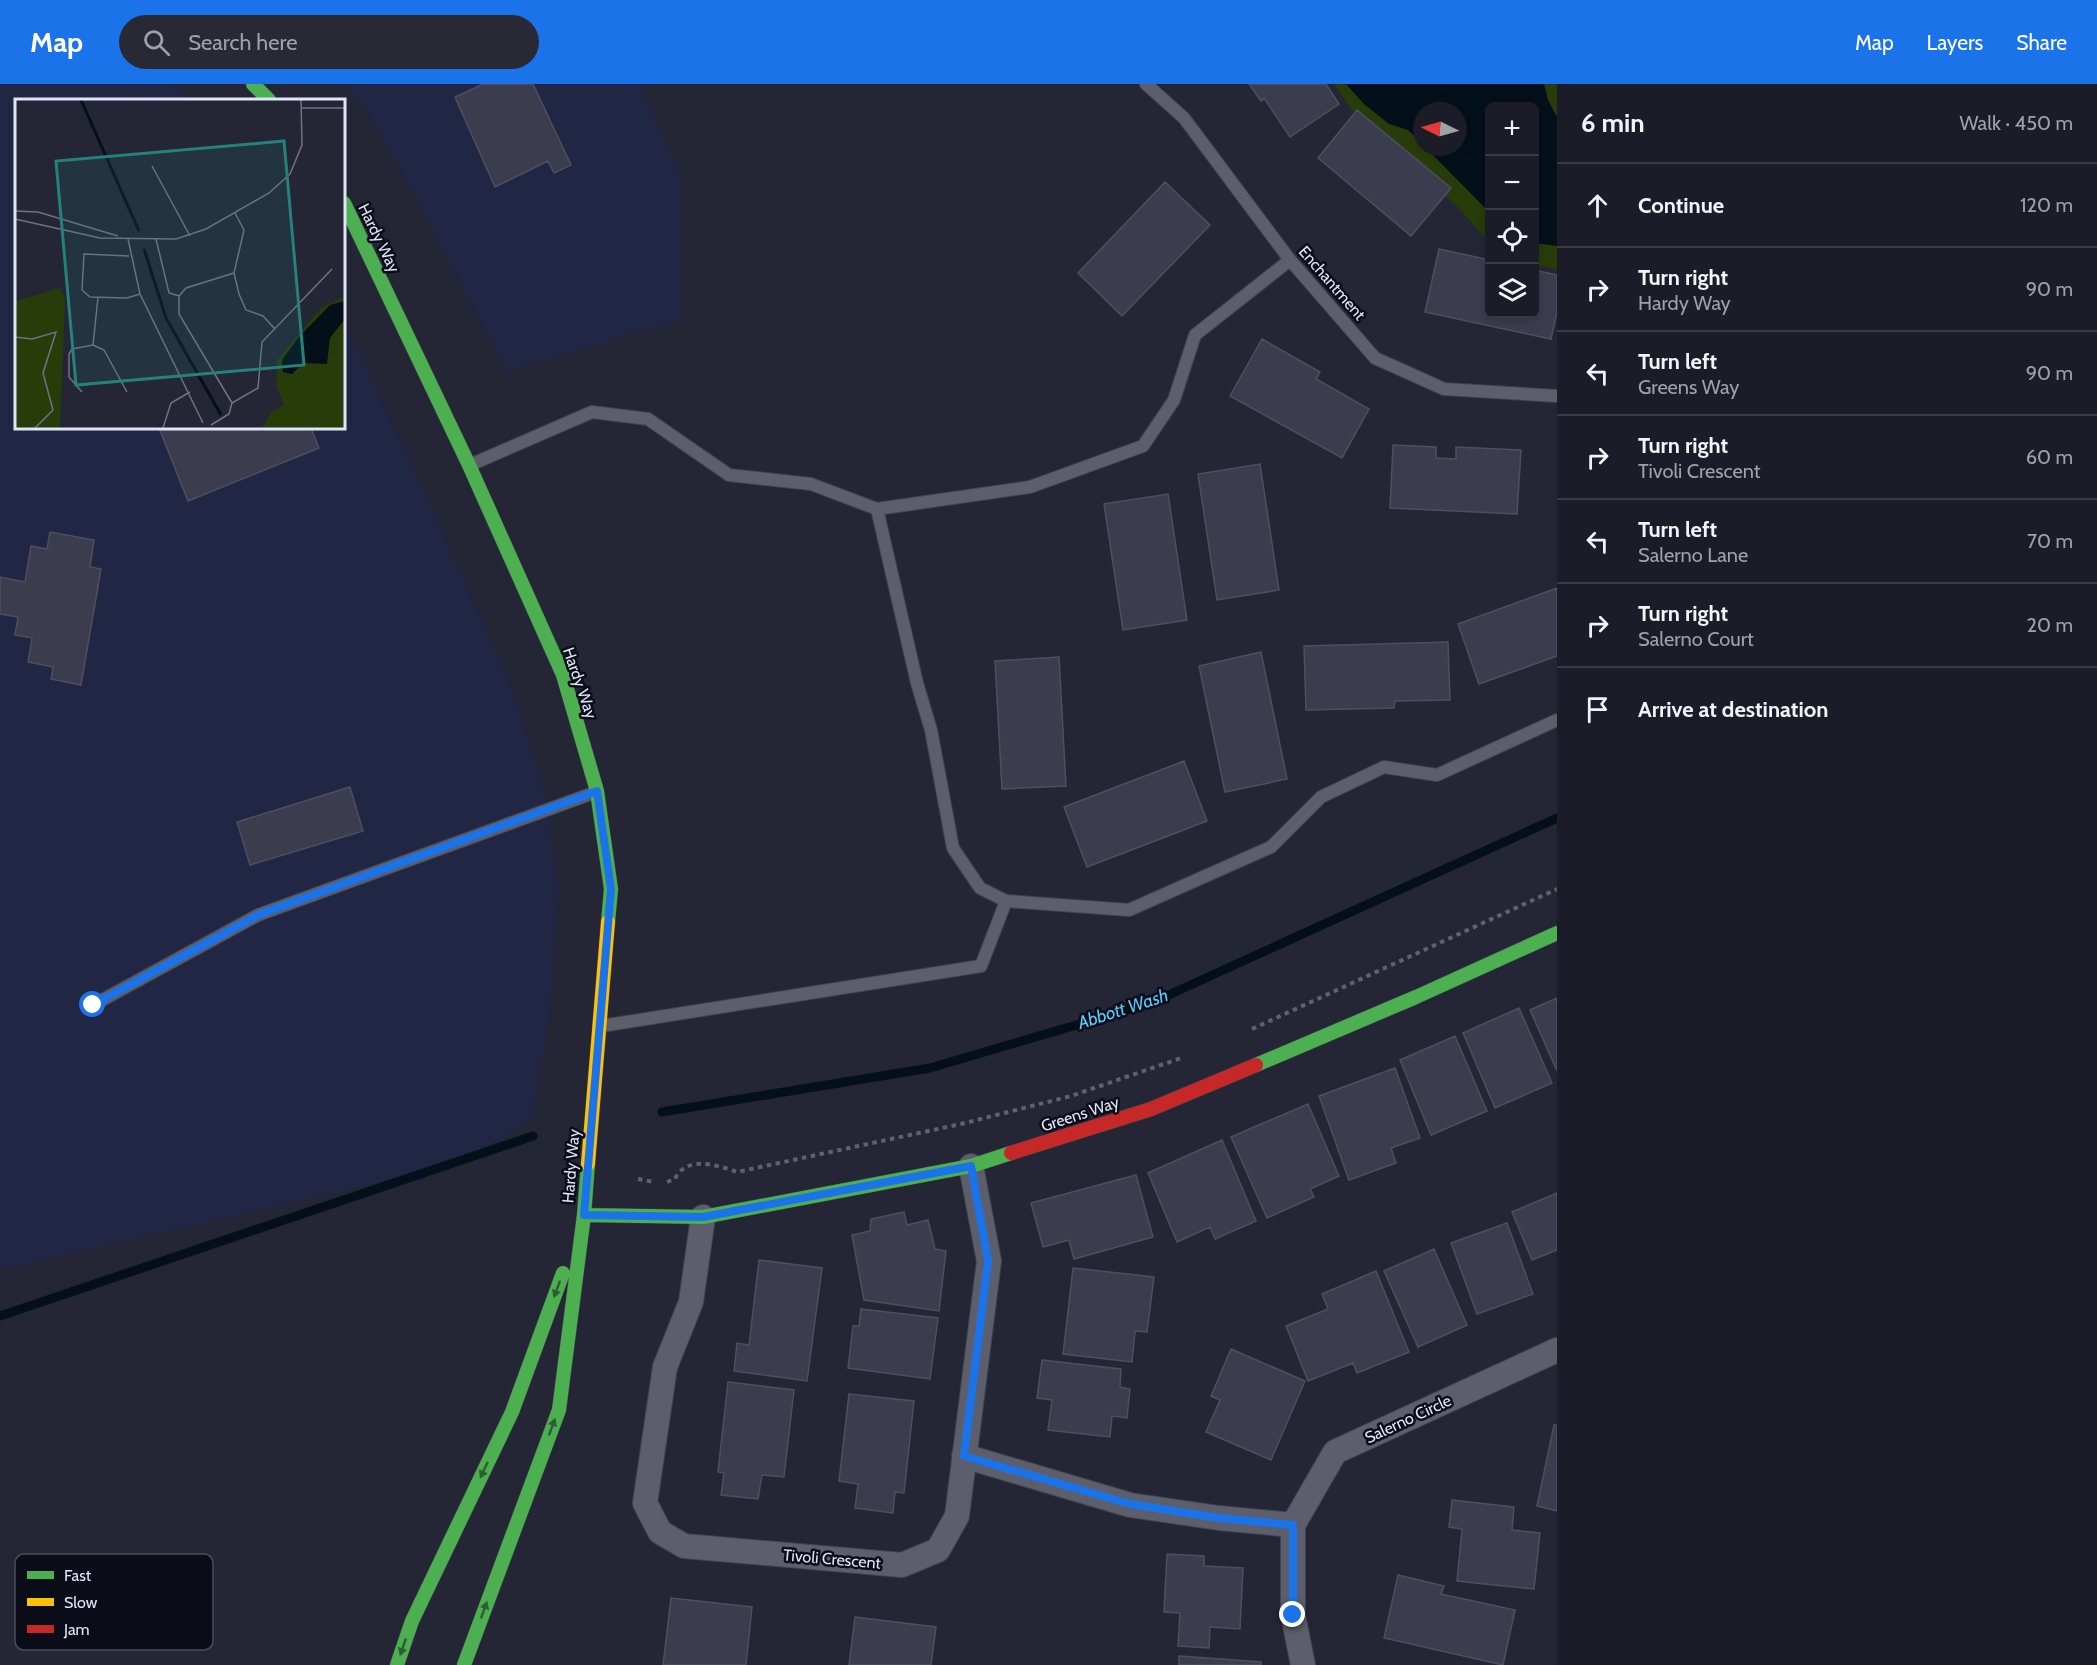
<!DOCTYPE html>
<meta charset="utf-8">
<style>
body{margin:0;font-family:Cabin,sans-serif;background:#282934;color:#f1f3f6}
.controls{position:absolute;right:18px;top:18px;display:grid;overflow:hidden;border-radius:9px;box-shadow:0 3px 9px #0003}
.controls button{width:54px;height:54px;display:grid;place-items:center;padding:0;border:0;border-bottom:2px solid #393a45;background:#1b1c28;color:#f1f3f6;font:30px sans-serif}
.compass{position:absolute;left:1413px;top:18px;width:54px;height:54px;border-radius:50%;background:#1b1c28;box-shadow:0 3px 9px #0003;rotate:275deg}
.stop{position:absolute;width:18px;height:18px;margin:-14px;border:4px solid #1a73e8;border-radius:50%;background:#fff}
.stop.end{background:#1a73e8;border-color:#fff;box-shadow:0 2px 6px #0008}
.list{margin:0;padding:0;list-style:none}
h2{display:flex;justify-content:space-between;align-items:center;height:78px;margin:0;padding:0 24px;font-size:26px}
h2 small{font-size:20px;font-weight:400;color:#a0a1a8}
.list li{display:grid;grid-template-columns:39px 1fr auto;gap:18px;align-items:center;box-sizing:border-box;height:84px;padding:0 24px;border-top:2px solid #393a45}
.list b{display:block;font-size:22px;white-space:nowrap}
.list p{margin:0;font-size:20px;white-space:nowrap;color:#a0a1a8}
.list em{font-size:20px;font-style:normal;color:#a0a1a8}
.icon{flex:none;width:33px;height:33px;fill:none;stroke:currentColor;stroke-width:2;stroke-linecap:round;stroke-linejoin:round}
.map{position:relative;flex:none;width:1557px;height:1581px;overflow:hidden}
header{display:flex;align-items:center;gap:36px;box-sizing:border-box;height:84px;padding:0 30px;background:#1a73e8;color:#fff}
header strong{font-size:28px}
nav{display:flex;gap:33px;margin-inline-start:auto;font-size:21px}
.search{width:420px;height:54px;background:#282934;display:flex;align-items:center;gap:15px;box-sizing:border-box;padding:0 21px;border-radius:33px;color:#a0a1a8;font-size:22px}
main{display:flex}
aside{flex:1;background:#1b1c28}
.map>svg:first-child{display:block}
.built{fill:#212644}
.green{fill:#283c09;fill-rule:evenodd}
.water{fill:#03101a}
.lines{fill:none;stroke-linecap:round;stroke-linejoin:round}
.stream{stroke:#03101a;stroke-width:9}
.building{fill:#3b3d4f;stroke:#4d505c;stroke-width:1.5}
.lane-casing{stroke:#414350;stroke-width:14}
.street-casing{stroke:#414350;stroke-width:26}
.fast-casing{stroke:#414350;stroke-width:15}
.slow-casing{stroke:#414350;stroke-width:15}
.jam-casing{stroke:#414350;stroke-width:15}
.path{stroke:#5f616b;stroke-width:4;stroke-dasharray:4.5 4.5;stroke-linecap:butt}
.lane{stroke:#5c5f6b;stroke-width:12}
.street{stroke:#5c5f6b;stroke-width:24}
.fast{stroke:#4caf50;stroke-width:14}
.slow{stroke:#ffc107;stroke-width:14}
.jam{stroke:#c62828;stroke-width:14}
.oneway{fill:#2b5e34}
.route{stroke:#1a73e8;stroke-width:8}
.labels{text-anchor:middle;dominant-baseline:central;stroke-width:5;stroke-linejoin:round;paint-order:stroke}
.street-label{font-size:16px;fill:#e1e5f7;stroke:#0a0c18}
.water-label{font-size:18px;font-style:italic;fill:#55cffd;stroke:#0a0c18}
.inset-river{fill:none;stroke:#03101a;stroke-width:3}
.inset-road{fill:none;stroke:#707283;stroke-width:1.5}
.view{fill:#24817c;fill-opacity:0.15;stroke:#24817c;stroke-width:3}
.inset-edge{fill:none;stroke:#e1e5f7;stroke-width:3}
.key{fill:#0a0c18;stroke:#4a4d5b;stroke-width:1.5}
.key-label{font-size:16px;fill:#e1e5f7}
</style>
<header>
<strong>Map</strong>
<div class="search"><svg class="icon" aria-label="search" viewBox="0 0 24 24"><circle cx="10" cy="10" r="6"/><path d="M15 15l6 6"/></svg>Search here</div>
<nav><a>Map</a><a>Layers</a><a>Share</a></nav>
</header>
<main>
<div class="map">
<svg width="1557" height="1581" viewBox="0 0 1557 1581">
<rect width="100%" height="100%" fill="#242635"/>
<path class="built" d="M0,0H170L194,16H16V344H344V236L422,403L514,609L547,719L559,807L549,938L532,1034L459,1080L0,1186Z
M345,0H638L681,92V236L506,287L411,104L359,14Z"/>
<path class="green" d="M1334,0H1557V185L1535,182L1534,22H1490L1489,158L1456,121L1361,39ZM1422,27H1458V63H1422Z"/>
<path class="water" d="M1346,0H1544L1548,16L1557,33V162L1535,159L1534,22H1490L1489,128L1425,63H1458V27H1422V59L1408,46L1389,40L1364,20Z"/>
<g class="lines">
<path class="stream" d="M662,1028L930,984L1151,919L1557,734
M0,1232L533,1052"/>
</g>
<path class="building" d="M483,0H533L571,81L554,89L548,77L495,103L455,13Z
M1249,0H1326L1339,20L1290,53L1264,14L1261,17Z
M1357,26L1451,104L1411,152L1318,74Z
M1165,98L1210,141L1122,232L1078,189Z
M1439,165L1490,176V230H1534V186L1557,191V228L1551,255L1425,228Z
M1262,255L1320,288L1316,295L1369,325L1342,374L1230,312Z
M159,344H311L319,364L188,417Z
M1393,361L1436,363V374L1456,375V363L1521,366L1517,430L1390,424Z
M1260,380L1279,506L1217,516L1198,390Z
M1168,410L1187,536L1123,546L1104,420Z
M50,448L94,456L90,483L101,485L81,601L51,595L53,583L28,578L32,554L15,551L18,533L0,530V493L25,498L31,462L47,465Z
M1557,504V572L1479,600L1458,540Z
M1448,558L1450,616L1395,617L1394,624L1306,626L1304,562Z
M1261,568L1287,695L1225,708L1199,582Z
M1059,573L1066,702L1002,705L995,577Z
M1184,677L1207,737L1087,783L1064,723Z
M350,703L363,747L250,781L237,738Z
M1557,914V987L1530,926Z
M1519,924L1552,999L1495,1024L1463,949Z
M1455,952L1487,1027L1431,1051L1400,976Z
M1395,984L1420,1054L1391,1064L1396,1079L1349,1096L1319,1012Z
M1308,1020L1339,1092L1310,1105L1314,1113L1267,1134L1231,1053Z
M1222,1056L1256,1137L1215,1155L1210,1143L1177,1158L1148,1089Z
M1136,1091L1153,1153L1074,1175L1069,1156L1043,1163L1031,1119Z
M1557,1109V1166L1532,1176L1512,1128Z
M904,1128L907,1141L928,1136L935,1165L946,1167L939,1227L864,1216L852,1151L870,1147L871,1135Z
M1507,1139L1533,1210L1477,1230L1451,1159Z
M1434,1165L1467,1241L1418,1263L1384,1187Z
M759,1176L822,1184L807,1297L734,1287L737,1259L749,1261Z
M1073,1184L1154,1193L1147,1248L1135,1247L1132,1278L1063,1270Z
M1376,1187L1409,1268L1357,1289L1353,1279L1308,1297L1286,1242L1328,1225L1322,1210Z
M861,1225L938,1234L930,1295L848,1284L853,1242H859Z
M1231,1265L1305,1297L1271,1376L1206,1348L1220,1316L1211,1312Z
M1042,1276L1121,1285L1120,1303L1130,1305L1127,1334L1112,1332L1110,1353L1048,1346L1052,1316L1037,1314Z
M728,1298L794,1306L784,1393L762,1391L758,1415L721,1411L724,1389L718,1388Z
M849,1310L914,1317L904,1409L895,1408L893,1429L855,1424L858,1400L839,1397Z
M1554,1341H1557V1427L1537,1422Z
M1452,1416L1514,1423L1512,1446L1540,1449L1534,1505L1457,1497L1462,1445L1449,1443Z
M1167,1470L1204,1472V1482L1243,1484L1240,1545L1210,1543L1209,1564L1178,1562L1180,1529L1164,1528Z
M1398,1491L1444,1502L1441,1510L1515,1526L1503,1581L1384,1554Z
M671,1514L752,1523L746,1581H663Z
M855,1533L936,1543L931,1581H849Z
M1179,1572L1261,1578V1581H1179Z"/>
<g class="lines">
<defs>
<path id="lane" d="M1146,0L1184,34L1290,176L1375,274L1444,305L1557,312
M470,381L592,328L648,335L729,391L811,400L877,425L1030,403L1143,362L1174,316L1195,251L1290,176
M877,425L917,599L931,646L953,764L980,804L1006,817L1129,826L1271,763L1321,713L1384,683L1437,691L1557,636
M93,921L258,831L596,708
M601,942L981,882L1006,817"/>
<path id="street" d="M703,1133L691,1218L665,1283L645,1419L660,1448L684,1462L902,1481L938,1466L957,1432L989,1177L971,1082
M964,1372L1130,1421L1219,1434L1293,1441
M1303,1581L1293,1531V1441L1335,1368L1557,1266"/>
<path id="fast" d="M253,0L269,16
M344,119L469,381L563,591L597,707L611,805L608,838
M1256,981L1416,913L1557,849
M584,1131L703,1133L971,1082L1011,1069
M397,1581L412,1537L512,1328L563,1189
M464,1581L559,1326L584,1131L588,1080"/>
<path id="slow" d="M588,1080L608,838"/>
<path id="jam" d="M1011,1069L1151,1025L1256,981"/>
</defs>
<use href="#lane" class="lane-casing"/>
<use href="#street" class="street-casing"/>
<use href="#fast" class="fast-casing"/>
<use href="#slow" class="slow-casing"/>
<use href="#jam" class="jam-casing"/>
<path class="path" d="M1252,945L1557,805
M638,1095L654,1098
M667,1098L675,1095C686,1071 717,1081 737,1088L961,1040L1071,1012L1184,973"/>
<use href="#lane" class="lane"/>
<use href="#street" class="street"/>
<use href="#fast" class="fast"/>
<use href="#slow" class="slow"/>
<use href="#jam" class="jam"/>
</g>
<defs><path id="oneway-solid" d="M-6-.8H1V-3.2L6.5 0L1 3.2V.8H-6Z" transform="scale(1.5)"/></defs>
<g class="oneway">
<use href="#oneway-solid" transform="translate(557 1205) rotate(110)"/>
<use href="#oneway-solid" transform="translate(552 1343) rotate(-70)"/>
<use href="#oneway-solid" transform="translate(484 1386) rotate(115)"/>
<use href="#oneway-solid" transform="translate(484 1526) rotate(-70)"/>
<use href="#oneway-solid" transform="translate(403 1563) rotate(109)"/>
</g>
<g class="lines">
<path class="route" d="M93,921L258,831L597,707L611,805L584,1131L703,1133L971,1082L988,1177L964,1372L1130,1420L1219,1434L1293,1441V1531"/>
</g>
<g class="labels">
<g class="street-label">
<text transform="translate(379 154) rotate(64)">Hardy Way</text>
<text transform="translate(1332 199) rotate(49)">Enchantment</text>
<text transform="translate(580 599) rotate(71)">Hardy Way</text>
<text transform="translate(1080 1030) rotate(-18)">Greens Way</text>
<text transform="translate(571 1082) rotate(-85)">Hardy Way</text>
<text transform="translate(1408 1335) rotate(-25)">Salerno Circle</text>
<text transform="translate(832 1475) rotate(5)">Tivoli Crescent</text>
</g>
<g class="water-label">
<text transform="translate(1123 925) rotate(-18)">Abbott Wash</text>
</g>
</g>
<g transform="translate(15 15)">
<rect width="330" height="330" fill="#242635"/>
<path d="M45,189L50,200L45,329H0V202ZM330,197V329H247L257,312L269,306L262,288V261L306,209Z" fill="#283c09"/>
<path d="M330,202V220L315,239L312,265L288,264L277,275L268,273L267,261L283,239L315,206Z" fill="#03101a"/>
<path class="inset-river" d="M66,1L124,132M129,150L151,219L206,316"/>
<path class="inset-road" d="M286,9H330M137,67L175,137M0,112L23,113L103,137M220,114L229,131L219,174L224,195L231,211L248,217L260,230M0,120L85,139L161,140L191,130L254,94L275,75L287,46L286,1M113,140L125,195L188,324M141,140L154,194L164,197M114,157L69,155L67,191L75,198L112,199L125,195M0,238L17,240L41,233L28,274L38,311L20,329M78,246L83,198M67,293L54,278V255L57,250L78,246L89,251L112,293M217,304L164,215V197L171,189L219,174M217,304L243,289L247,243L317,170M196,326L214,315L217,304M148,329L156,304L175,293"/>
<path class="view" d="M269,42L289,266L61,286L41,62Z"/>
<rect width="330" height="330" class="inset-edge"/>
</g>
<rect x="15" y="1470" width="198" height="96" rx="9" class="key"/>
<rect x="27" y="1487" width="27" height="8" fill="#4caf50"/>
<rect x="27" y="1514" width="27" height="8" fill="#ffc107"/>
<rect x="27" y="1541" width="27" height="8" fill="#c62828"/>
<g class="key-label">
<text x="64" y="1497">Fast</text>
<text x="64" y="1524">Slow</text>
<text x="64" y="1551">Jam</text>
</g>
</svg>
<div class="controls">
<button>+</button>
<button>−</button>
<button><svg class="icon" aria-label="locate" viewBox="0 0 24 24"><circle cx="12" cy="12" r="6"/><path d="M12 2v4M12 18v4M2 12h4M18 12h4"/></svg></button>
<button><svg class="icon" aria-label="layers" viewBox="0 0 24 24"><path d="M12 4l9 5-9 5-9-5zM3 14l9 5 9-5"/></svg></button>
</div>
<svg class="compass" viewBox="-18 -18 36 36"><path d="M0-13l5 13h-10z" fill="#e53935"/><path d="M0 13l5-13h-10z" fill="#a0a1a8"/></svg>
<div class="stop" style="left:93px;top:921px"></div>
<div class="stop end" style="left:1293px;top:1531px"></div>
</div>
<aside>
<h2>6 min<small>Walk · 450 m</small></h2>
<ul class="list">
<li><svg class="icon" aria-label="ahead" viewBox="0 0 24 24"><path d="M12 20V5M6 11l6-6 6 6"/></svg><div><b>Continue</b></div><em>120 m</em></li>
<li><svg class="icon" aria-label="right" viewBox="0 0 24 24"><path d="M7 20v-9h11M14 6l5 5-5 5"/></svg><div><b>Turn right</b><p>Hardy Way</p></div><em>90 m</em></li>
<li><svg class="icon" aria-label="left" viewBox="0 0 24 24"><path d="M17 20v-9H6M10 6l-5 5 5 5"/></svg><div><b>Turn left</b><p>Greens Way</p></div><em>90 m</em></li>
<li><svg class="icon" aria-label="right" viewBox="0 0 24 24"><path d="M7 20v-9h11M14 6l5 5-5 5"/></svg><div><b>Turn right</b><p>Tivoli Crescent</p></div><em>60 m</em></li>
<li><svg class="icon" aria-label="left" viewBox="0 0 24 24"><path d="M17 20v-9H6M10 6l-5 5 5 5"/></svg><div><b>Turn left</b><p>Salerno Lane</p></div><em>70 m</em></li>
<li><svg class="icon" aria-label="right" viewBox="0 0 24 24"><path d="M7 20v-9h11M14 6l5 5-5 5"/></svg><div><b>Turn right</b><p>Salerno Court</p></div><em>20 m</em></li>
<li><svg class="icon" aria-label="arrive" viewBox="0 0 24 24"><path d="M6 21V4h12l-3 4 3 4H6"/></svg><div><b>Arrive at destination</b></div></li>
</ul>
</aside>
</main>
